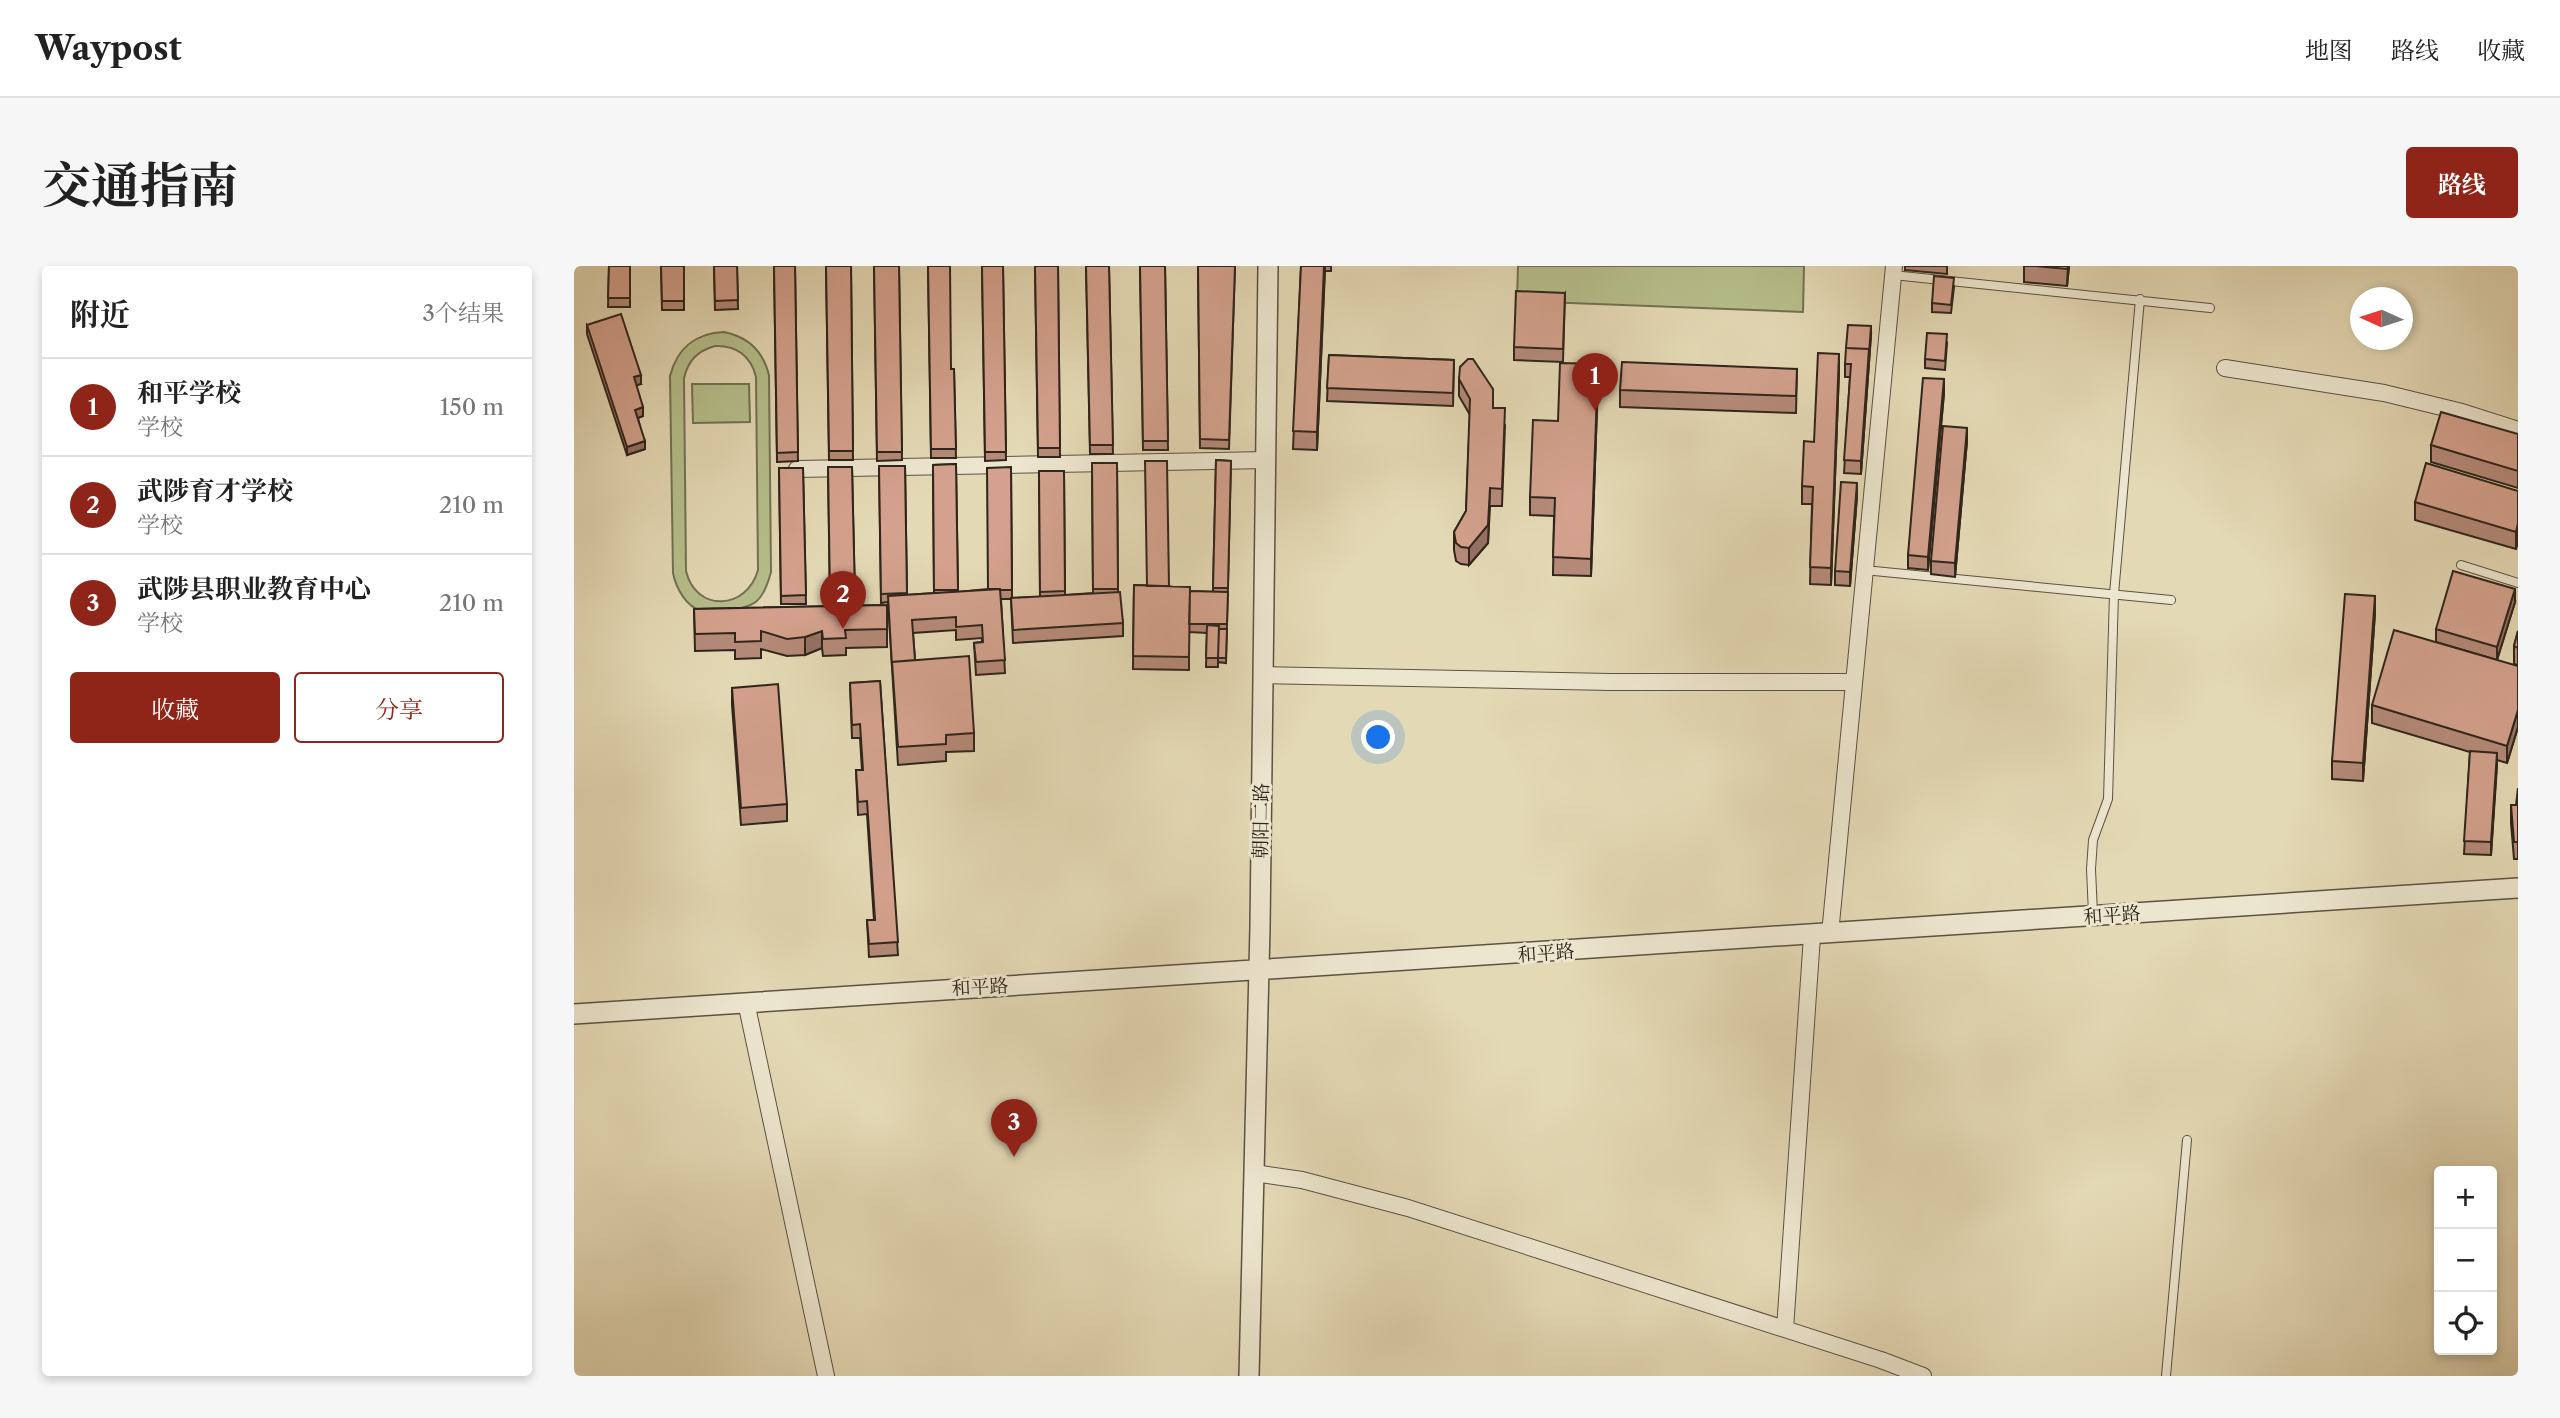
<!DOCTYPE html>
<html lang="zh">
<meta charset="utf-8">
<style>
body{margin:0;font-family:"Libre Caslon Text","Noto Serif SC",serif;background:#f6f6f6;color:#222}
.controls{position:absolute;right:21px;bottom:21px;display:grid;overflow:hidden;border-radius:7px;box-shadow:0 4px 10px #0003}
.controls button{width:63px;height:63px;display:grid;place-items:center;padding:0;border:0;border-bottom:2px solid #e0e0e0;background:#fff;color:#222;font:35px sans-serif}
.compass{position:absolute;left:1776px;top:21px;width:63px;height:63px;border-radius:50%;background:#fff;box-shadow:0 4px 10px #0003;rotate:273deg}
.you{position:absolute;left:805px;top:472px;width:24px;height:24px;margin:-18px;border:5px solid #fff;border-radius:50%;background:#1a73e8;box-shadow:0 0 0 10px #1a73e833}
.badge{display:grid;place-items:center;width:46px;height:46px;border-radius:50%;background:#8f2418;color:#fff;font-size:23px;font-weight:700}
.pin{position:absolute;translate:-50% -58px;filter:drop-shadow(0 2px 4px #0008)}
.pin::after{content:'';position:absolute;top:37px;width:24px;height:21px;background:inherit;clip-path:polygon(0 0,100% 0,50% 100%)}
.list{margin:0;padding:0;list-style:none}
h2{display:flex;justify-content:space-between;align-items:center;height:91px;margin:0;padding:0 28px;font-size:30px}
h2 small{font-size:23px;font-weight:400;color:#767676}
.list li{display:grid;grid-template-columns:46px 1fr auto;gap:21px;align-items:center;box-sizing:border-box;height:98px;padding:0 28px;border-top:2px solid #e0e0e0}
.list b{display:block;font-size:26px;white-space:nowrap}
.list p{margin:0;font-size:23px;white-space:nowrap;color:#767676}
.list em{font-size:23px;font-style:normal;color:#767676}
.actions{display:flex;gap:14px;padding:21px 28px}
.actions a{flex:1;padding:16px 0;border:2px solid #8f2418;border-radius:7px;text-align:center;font-size:24px;color:#8f2418}
.actions .main{background:#8f2418;color:#fff}
.icon{flex:none;width:38px;height:38px;fill:none;stroke:currentColor;stroke-width:2;stroke-linecap:round;stroke-linejoin:round}
.map{position:relative;flex:none;width:1944px;height:1110px;overflow:hidden;border-radius:7px}
header{display:flex;align-items:center;gap:42px;box-sizing:border-box;height:98px;padding:0 35px;background:#fff;border-bottom:2px solid #e0e0e0}
header strong{font-size:33px}
nav{display:flex;gap:38px;margin-inline-start:auto;font-size:24px}
.intro{display:flex;align-items:center;justify-content:space-between;box-sizing:border-box;height:168px;padding:0 42px}
h1{margin:0;font-size:49px}
.button{padding:18px 32px;border-radius:7px;background:#8f2418;color:#fff;font-size:24px;font-weight:700}
main{display:flex;gap:42px;padding:0 42px}
aside{flex:1;background:#fff;border-radius:7px;box-shadow:0 4px 10px #0003}
.map>svg:first-child{display:block}
.green{fill:#b6bf8c;stroke:#727254;stroke-width:2;fill-rule:evenodd}
.lines{fill:none;stroke-linecap:round;stroke-linejoin:round}
.service-casing{stroke:#5c5242;stroke-width:10}
.minor-casing{stroke:#5c5242;stroke-width:18}
.tertiary-casing{stroke:#5c5242;stroke-width:22}
.service{stroke:#ede6cf;stroke-width:8}
.minor{stroke:#ede6cf;stroke-width:16}
.tertiary{stroke:#ede6cf;stroke-width:19}
.wall{fill:#b58a79;stroke:#2f251b;stroke-width:2}
.shaded-wall{fill:#947163;stroke:#2f251b;stroke-width:2}
.building{fill:#d3a18d;stroke:#2f251b;stroke-width:2}
.labels{text-anchor:middle;dominant-baseline:central;stroke-width:6;stroke-linejoin:round;paint-order:stroke}
.street-label{font-size:19px;fill:#2f251b;stroke:#ede6cf}
</style>
<header>
<strong>Waypost</strong>
<nav><a>地图</a><a>路线</a><a>收藏</a></nav>
</header>
<div class="intro"><h1>交通指南</h1><a class="button">路线</a></div>
<main>
<aside>
<h2>附近<small>3个结果</small></h2>
<ul class="list">
<li><span class="badge">1</span><div><b>和平学校</b><p>学校</p></div><em>150 m</em></li>
<li><span class="badge">2</span><div><b>武陟育才学校</b><p>学校</p></div><em>210 m</em></li>
<li><span class="badge">3</span><div><b>武陟县职业教育中心</b><p>学校</p></div><em>210 m</em></li>
</ul>
<div class="actions"><a class="main">收藏</a><a>分享</a></div>
</aside>
<div class="map">
<svg width="1944" height="1110" viewBox="0 0 1944 1110">
<rect width="100%" height="100%" fill="#e4d9b5"/>
<filter id="stains"><feTurbulence type="fractalNoise" baseFrequency=".00286" numOctaves="4"/><feColorMatrix values="0 0 0 0 .2 0 0 0 0 .09 0 0 0 0 .02 0 0 0 .5 -.17"/></filter>
<radialGradient id="worn" r=".72"><stop offset=".6" stop-color="#630" stop-opacity="0"/><stop offset="1" stop-color="#630" stop-opacity=".3"/></radialGradient>
<path class="green" d="M944,0H1230L1229,46L943,35Z
M150,66C175,71 189,85 195,109L197,306C189,336 181,342 151,344C144,344 135,347 128,345C112,341 102,322 99,307L96,110C103,83 121,67 150,66ZM141,80C162,79 177,90 182,111L184,304C173,344 122,347 112,305L110,112C114,95 123,85 141,80Z
M118,118H175L176,156L119,157Z"/>
<g class="lines">
<defs>
<path id="service" d="M1319,9L1636,42
M1887,299L1944,317
M1290,304L1597,334
M1519,648L1517,603L1519,574L1534,533L1540,328L1566,33
M1592,1110L1613,874"/>
<path id="minor" d="M1651,102L1810,127L1888,146L1944,164
M223,203L693,194
M689,409L1036,416H1280
M1256,668L1320,0
M172,736L252,1110
M680,907L728,914L834,942L1307,1094L1349,1110
M1211,1063L1238,670"/>
<path id="tertiary" d="M0,748L1944,622
M675,1110L686,661L694,0"/>
</defs>
<use href="#service" class="service-casing"/>
<use href="#minor" class="minor-casing"/>
<use href="#tertiary" class="tertiary-casing"/>
<use href="#service" class="service"/>
<use href="#minor" class="minor"/>
<use href="#tertiary" class="tertiary"/>
</g>
<path class="wall" d="M35,0H56V41H34Z
M87,0H110V44H88Z
M140,0H163L164,43L141,44Z
M200,0H221L224,195L203,196Z
M252,0H277L279,194H255Z
M300,0H325L328,194L303,195Z
M354,0L377,103H380L382,192H357Z
M408,0H429L432,194L411,195Z
M461,0H484L486,191H464Z
M512,0H535L539,188H516Z
M566,0H591L594,184H569Z
M624,0H661L655,183L626,182Z
M727,0H757V5H751L743,184L719,183Z
M1331,0H1373V8L1331,4Z
M1450,0H1495L1493,20L1450,16Z
M1380,21L1377,47L1358,46V37Z
M991,27L989,96L940,94V81Z
M13,59L67,118L62,119L69,150L64,152L71,183L53,189L13,68Z
M1297,69L1287,208L1270,207L1276,111H1271V98Z
M1373,77L1371,104L1351,102V93Z
M755,89L880,94L879,140L753,135Z
M1223,103L1222,147L1046,141V124Z
M1265,105L1257,319L1236,318L1238,238H1228V220L1240,176Z
M885,113L919,142L931,159L928,240H916L914,277L895,299L887,298L882,295L880,284V266L892,245L896,149L885,130Z
M1024,115L1017,310L979,309L980,250L956,249V231L984,155Z
M1370,127L1354,304L1334,302V289Z
M1944,168V222L1857,196V179Z
M1393,175L1381,311L1357,308V295Z
M642,194L657,195L652,397L644,396V389V401H632L633,367L615,366V404L559,403L560,319L595,320L616,325L639,326Z
M518,197H543L544,326L549,357V370L439,377L437,333H427L431,407L402,409L400,377L408,376V372L382,374V364L339,367L341,394L400,467V485L372,486V495L324,499L314,336L307,337L305,200H331L333,329L360,327L359,199L382,198L384,326L414,323L437,201L438,332L466,331L465,205H490L491,329L519,327Z
M254,201H278L281,337H256Z
M205,202H229L232,338H207Z
M1944,225V275L1942,283L1841,254V236Z
M1283,230L1276,320L1261,319V305Z
M1941,336L1923,394L1862,376V363Z
M313,339V381L272,382V389L249,390L248,382L231,389L213,390L187,383V392L161,393V384L121,385L120,343Z
M1801,347L1789,515L1758,513V495Z
M1944,365V399L1940,398V380Z
M1944,400V461L1933,497L1923,494L1917,589L1890,588L1896,486L1798,457V439Z
M306,415L324,689L295,691L293,654H300L293,548L284,549L282,504H288L286,472H278L276,417Z
M158,422L213,538V555L167,559L158,439Z
M1944,522V593H1940L1937,557V539H1942Z"/>
<path class="shaded-wall" d="M750,0H751L743,184V166Z
M1494,0H1495L1493,20Z
M1297,60V69L1287,208V195Z
M1265,88V105L1257,319V302Z
M1024,98V115L1017,310V293Z
M67,109V118L60,120V111Z
M1370,113V127L1354,304V291Z
M69,141V150L61,153V144Z
M1393,162V175L1381,311V297Z
M71,175V183L53,189V181Z
M1283,217V230L1276,320V306Z
M916,222L914,277L895,299V282Z
M1944,257V275L1942,283V266Z
M1941,323V336L1923,394V381Z
M1801,330V347L1789,515V497Z
M248,365V382L231,389V371Z
M1944,444V461L1933,497V480Z
M1923,487V500L1917,589V576Z"/>
<path class="building" d="M35,0H56V32H34Z
M87,0H110V35H88Z
M140,0H163L164,34L141,35Z
M200,0H221L224,186L203,187Z
M252,0H277L279,185H255Z
M300,0H325L328,186H303Z
M354,0H376L377,103H380L382,183H357Z
M408,0H429L432,186H411Z
M461,0H484L486,182H464Z
M512,0H535L539,179H516Z
M566,0H591L594,175H569Z
M624,0H661L655,174L626,173Z
M727,0H750L743,166L719,165Z
M1461,0H1494L1493,3Z
M1360,10L1380,12L1377,39L1358,37Z
M942,25L991,27L989,83L940,81Z
M47,48L67,109L60,111L69,141L61,144L71,175L53,181L13,59Z
M1274,59L1297,60L1295,88V83L1272,82Z
M1353,67L1373,68L1371,95L1351,93Z
M1272,82L1295,83L1287,195L1270,194L1277,98H1271Z
M1244,87L1265,88L1257,302L1236,301L1239,221L1228,220L1230,175L1240,176Z
M755,89L880,94L879,127L753,122Z
M894,93H899L919,123V142H931L928,223L916,222L914,259L895,282L887,281L882,277L880,266L892,245L896,133L885,113L886,101Z
M1048,96L1223,103L1222,130L1046,124Z
M986,97L1024,98L1017,293L979,291L981,232L956,231L959,154L984,155Z
M1349,112L1370,113L1354,291L1334,289Z
M1867,146L1944,168V205L1857,179Z
M1369,160L1393,162L1381,297L1357,295Z
M642,194L657,195L654,322H639Z
M571,195H593L595,320H573Z
M518,197H543L544,323H519Z
M1852,197L1944,225V257L1942,266L1841,236Z
M382,198L384,324H360L359,199Z
M305,200H331L333,327L307,328Z
M254,201H278L281,328L256,329Z
M437,201L438,324H426V323H414L413,202Z
M205,202H229L232,329L207,330Z
M465,205H490L491,325L466,326Z
M1267,216L1283,217L1276,306L1261,305Z
M1879,305L1941,323L1923,381L1862,363Z
M560,319L616,321L615,391L559,390Z
M426,323L431,394L402,396L400,377L409,376L408,359L382,361V351L338,354L341,394L318,396V400L314,330Z
M616,325L654,326L653,358H615Z
M546,326L549,357L439,364L437,332Z
M1771,328L1801,330L1789,497L1758,495Z
M313,339V363L271,364L272,372L249,373L248,365L231,371L213,373L187,365V375L161,376V367L121,368L120,343Z
M633,359L645,360L644,392H632Z
M645,363H653L652,392H644Z
M1820,364L1944,400V444L1933,480L1798,439Z
M1944,365V382L1940,380Z
M395,390L400,467L372,469V478L324,481L318,396Z
M306,415L324,676L295,678L293,654H301L293,535L284,536L282,504H289L286,458L278,459L276,417Z
M204,418L213,538L167,542L158,422Z
M1896,485L1923,487L1917,576L1890,575Z
M1937,539H1944V576H1940Z"/>
<g class="labels">
<g class="street-label">
<text transform="translate(687 555) rotate(-89)">朝阳二路</text>
<text transform="translate(1538 649) rotate(-4)">和平路</text>
<text transform="translate(972 687) rotate(-4)">和平路</text>
<text transform="translate(406 721) rotate(-3)">和平路</text>
</g>
</g>
<rect width="100%" height="100%" filter="url(#stains)"/>
<rect width="100%" height="100%" fill="url(#worn)"/>
</svg>
<div class="controls">
<button>+</button>
<button>−</button>
<button><svg class="icon" aria-label="locate" viewBox="0 0 24 24"><circle cx="12" cy="12" r="6"/><path d="M12 2v4M12 18v4M2 12h4M18 12h4"/></svg></button>
</div>
<svg class="compass" viewBox="-18 -18 36 36"><path d="M0-13l5 13h-10z" fill="#e53935"/><path d="M0 13l5-13h-10z" fill="#767676"/></svg>
<div class="you"></div>
<div class="pin badge" style="left:1021px;top:145px">1</div>
<div class="pin badge" style="left:269px;top:363px">2</div>
<div class="pin badge" style="left:440px;top:891px">3</div>
</div>
</main>
